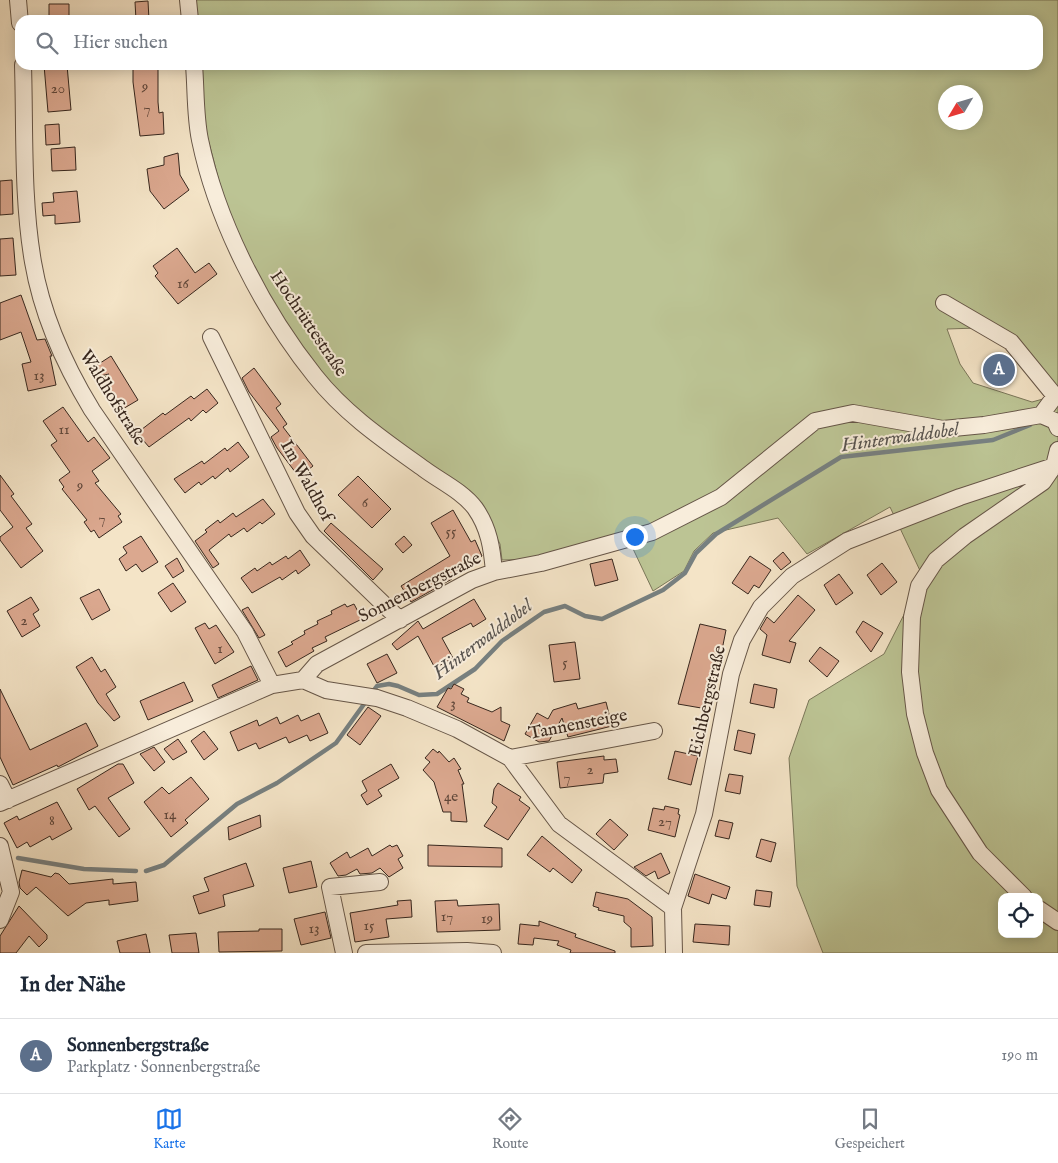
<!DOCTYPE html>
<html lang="de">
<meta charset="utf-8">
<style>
body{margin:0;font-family:"IM FELL English",serif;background:#f6f6f7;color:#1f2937}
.controls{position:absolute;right:15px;bottom:15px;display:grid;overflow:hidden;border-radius:10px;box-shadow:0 2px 12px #0003}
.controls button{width:45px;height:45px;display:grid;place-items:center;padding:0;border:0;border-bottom:1px solid #e0e1e3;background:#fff;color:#1f2937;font:25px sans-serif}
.compass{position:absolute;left:938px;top:85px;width:45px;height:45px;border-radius:50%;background:#fff;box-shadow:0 2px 12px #0003;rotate:232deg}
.you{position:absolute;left:634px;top:536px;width:18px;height:18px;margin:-12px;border:4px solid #fff;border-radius:50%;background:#1a73e8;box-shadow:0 0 0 8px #1a73e833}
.badge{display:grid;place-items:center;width:32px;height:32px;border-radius:50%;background:#1a73e8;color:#fff;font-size:16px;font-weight:700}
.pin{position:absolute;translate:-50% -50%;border:2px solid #fff;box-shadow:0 1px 5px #0006}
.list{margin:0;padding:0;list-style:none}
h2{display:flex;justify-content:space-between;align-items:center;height:65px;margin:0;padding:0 20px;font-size:21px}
h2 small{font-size:16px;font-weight:400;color:#747a83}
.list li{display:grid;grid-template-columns:32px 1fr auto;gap:15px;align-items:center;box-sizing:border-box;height:75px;padding:0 20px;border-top:1px solid #e0e1e3}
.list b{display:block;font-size:19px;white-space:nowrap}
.list p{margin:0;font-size:16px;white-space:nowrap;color:#747a83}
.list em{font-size:16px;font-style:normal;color:#747a83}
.icon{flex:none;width:28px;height:28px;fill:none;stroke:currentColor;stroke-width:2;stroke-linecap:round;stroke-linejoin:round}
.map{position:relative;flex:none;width:1058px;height:953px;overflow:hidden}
.search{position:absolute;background:#fff;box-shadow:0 2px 12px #0003;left:15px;right:15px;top:15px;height:55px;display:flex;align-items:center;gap:12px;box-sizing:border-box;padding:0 18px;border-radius:15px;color:#747a83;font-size:19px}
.sheet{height:140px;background:#fff}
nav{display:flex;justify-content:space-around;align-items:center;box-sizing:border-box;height:70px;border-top:1px solid #e0e1e3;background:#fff;font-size:14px;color:#747a83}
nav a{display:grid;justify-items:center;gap:2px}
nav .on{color:#1a73e8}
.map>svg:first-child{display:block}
.green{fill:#bcc494;stroke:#7a7659;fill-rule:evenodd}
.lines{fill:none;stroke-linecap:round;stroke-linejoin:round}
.stream{stroke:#778080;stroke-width:4.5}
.building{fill:#dba88f;stroke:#37271e}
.minor-casing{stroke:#665648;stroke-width:18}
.minor{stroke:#f8eddb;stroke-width:16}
.labels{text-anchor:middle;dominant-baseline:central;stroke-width:4;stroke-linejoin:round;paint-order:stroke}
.number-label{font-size:15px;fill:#60473a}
.street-label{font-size:18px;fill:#37271e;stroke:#f8eddb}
.water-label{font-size:19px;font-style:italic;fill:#57534f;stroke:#f8eddb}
</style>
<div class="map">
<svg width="1058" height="953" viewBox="0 0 1058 953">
<rect width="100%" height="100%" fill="#f4e4c7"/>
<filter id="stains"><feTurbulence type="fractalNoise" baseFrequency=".004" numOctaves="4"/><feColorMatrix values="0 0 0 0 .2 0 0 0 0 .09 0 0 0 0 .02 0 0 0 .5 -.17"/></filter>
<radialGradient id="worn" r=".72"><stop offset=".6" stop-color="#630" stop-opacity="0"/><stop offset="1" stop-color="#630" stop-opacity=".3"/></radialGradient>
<path class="green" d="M192,0H1058V953H823L797,886L789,758L809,700L884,654L923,577L890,507L807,554L778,518L713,533L694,551L684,571L653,591L626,534L537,559L502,560L500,544L478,500L395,443L323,379L247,261L229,219L203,120L198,65H1038V20H194ZM946,92H976V122H946ZM977,328L1011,342L1054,396L1032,402L973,383L960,364L947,329ZM1002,897H1039V934H1002Z"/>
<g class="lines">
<path class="stream" d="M371,694L377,686L389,684L398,686L419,695L437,694L475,669L502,641L544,612L565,606L585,616L602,619L663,590L685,573L696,553L716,534L841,457L993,440L1030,425
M18,858L84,869L136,871
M146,871L164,865L237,804L277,783L336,743L367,700"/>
</g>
<path class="building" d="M148,1L149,20H136L135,2Z
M49,4H69V20H49Z
M44,65H67L71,110L48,112Z
M133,65H158V102L159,113L163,112L164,134L140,136L133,82Z
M59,124L60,144L46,145L45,125Z
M75,147L76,170L52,171L51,149Z
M178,153L180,175L189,190L164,209L150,191L147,169L164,165V157Z
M12,180L13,214L0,215V181Z
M77,191L80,222L55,224V215L43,216L42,203L54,202L53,193Z
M13,238L16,275L0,276V239Z
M177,248L195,273L209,263L217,274L178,304L155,276L158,273L153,266Z
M21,295L37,340L45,339L52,356H50L56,385L28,391L22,364L31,362L21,332L0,340V303Z
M111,356L138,400L121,410L102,380L109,374L100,376L94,367Z
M254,368L281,404L276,408L287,424L283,427L313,466L299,477L277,448L271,437L279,431L249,392L242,378Z
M207,389L218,403L206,413L203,410L191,421L189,418L149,447L137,433L163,413L165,415L191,396L194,399Z
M63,407L88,442L94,437L110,458L92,471L99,481L95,483L121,514L118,516L122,522L99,538L94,530L91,532L84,522L87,520L62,489L64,487L59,480L70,472L51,445L57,441L43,421Z
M238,442L249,457L230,472L228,468L215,479L213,476L201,485L199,482L185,493L174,479L202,461L204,464L225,448L227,451Z
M0,475L14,494L11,496L32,524L26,528L43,551L21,568L0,540V537L13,527L0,510Z
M358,476L391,509L372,528L338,495Z
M263,499L275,514L262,524L260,522L247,532L244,528L231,537L229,534L209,550L219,564L213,568L195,541L207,532L205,530L218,520L220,523L233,513L236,517Z
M453,510L471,542L475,540L482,556L450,575L452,579L411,602L401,586L450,556L431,523Z
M331,523L383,569L373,580L324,531Z
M141,536L158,562L142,572L136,564L126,571L119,559L127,553L123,547Z
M404,536L412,545L403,553L395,544Z
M300,550L310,565L298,574L296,570L282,580L280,577L252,593L241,578L255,568L257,571L270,562L272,565L286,556L288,559Z
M783,552L791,562L781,570L773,561Z
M750,556L771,570L759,588L754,585L748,594L732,583Z
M177,558L184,571L173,578L165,566Z
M612,559L618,580L595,586L590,564Z
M882,563L897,582L881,595L867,575Z
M839,574L853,593L836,605L824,585Z
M173,583L186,602L171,612L158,593Z
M99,589L110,610L92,620L80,598Z
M798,595L815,610L789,641L796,643L790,663L762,655L767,635L760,629L767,617L774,623Z
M31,597L39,610L33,614L40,626L22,637L7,611Z
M474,599L486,619L473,627L471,623L442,638L453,658L435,668L418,636L397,650L392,644L418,621L423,629Z
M345,604L347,607L354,604L362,619L325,637L327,641L312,648L314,651L286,667L278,652L293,644L291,642L305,634L304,631L318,624L317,621L332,614L331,611Z
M248,607L265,635L259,638L242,610Z
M863,621L883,633L871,652L856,632Z
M205,623L209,629L216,625L234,652L215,664L195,628Z
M700,624L726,630L720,660H717L707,709L678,704Z
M575,642L580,679L554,682L549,645Z
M820,647L839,661L827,677L809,661Z
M387,654L397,673L377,683L367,664Z
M92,657L101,672L105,669L116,687L106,694L120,717L114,721L98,703L76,667Z
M251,666L258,680L218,698L212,685Z
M184,682L193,701L148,720L140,701Z
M454,684L464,689L461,694L469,698L467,702L492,712L501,707V721L510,725L504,741L437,707L448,688L451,689Z
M754,684L777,689L774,708L750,703Z
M0,689L30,750L86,723L98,746L58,767L57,765L13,785L0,757Z
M606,702L612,726L568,737L562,718L549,741L539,742L525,734L537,713L548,719L553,710L576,703L578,709Z
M368,707L381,716L360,745L347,735Z
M319,713L328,733L310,741L307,735L289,743L286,737L259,749L256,743L238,751L230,732L257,720L259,726L277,717L280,724L298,715L301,721Z
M738,730L755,734L751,754L734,750Z
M204,731L218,749L204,760L191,741Z
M178,739L187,752L173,760L164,749Z
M154,747L165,762L154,771L140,754Z
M433,749L438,753L439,751L449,762L454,758L461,769L458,770L464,784H462L467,822L451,821V812H443L434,782L423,770L430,762L425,758Z
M675,751L698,756L691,785L668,779Z
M604,756V760L616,759L618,772L604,774L603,783L560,788L557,762Z
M118,764H123L134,783L108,798L130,829L119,837L95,806L89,810L77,789Z
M391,764L399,778L378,790L382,796L367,805L361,795L367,791L362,781Z
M729,774L743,776L740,794L725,791Z
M191,777L209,799L185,820L188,823L171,837L144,802L162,787L169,794Z
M498,783L521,797L519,800L530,808L508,840L484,826L497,807L492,803L494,789Z
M57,802L72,829L52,840L50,836L30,847L27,842L17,848L4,823L17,816L19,820Z
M665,806L679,809L678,814L680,815L675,837L648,830L653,808L664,810Z
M260,815L261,827L229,840L228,827Z
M610,819L628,835L614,850L596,834Z
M719,820L733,823L729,839L715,836Z
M542,836L582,870L572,883L553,868L550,872L527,855Z
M761,839L776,843L771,862L756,857Z
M390,845L392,847L397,845L403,856L398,859L403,868L389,877L380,868L372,873L360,874L357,869L346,875L338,876L330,863L347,852L350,858L368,848L372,856Z
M428,845L502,848V867L428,866Z
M661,853L670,873L658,879L655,871L646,876L634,867Z
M311,861L317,887L289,893L283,868Z
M246,863L254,886L223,895L225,906L199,914L193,896L209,891L204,878Z
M22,870L51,877L55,873L59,874L69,884L113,879V884L136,882L138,901L109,905V900L86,903L68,916L36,887L27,895L20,888L19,882Z
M695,874L730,887L726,899L712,894L709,904L688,896Z
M756,890L772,892L770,907L754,905Z
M596,892L628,899L652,917L653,946L631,947V928L624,922V916L598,910L599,908L593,906Z
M411,900L412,917L386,919L389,937L355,942L350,913L398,905L397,901Z
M457,900L458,906L499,904L500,930L437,932L435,901Z
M19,906L47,935V939L39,947L29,936L16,953H0V936Z
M325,912L331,938L301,945L294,919Z
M539,921L576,934L575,937L615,951V953H570L571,950L557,945L559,941L534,938L533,945L518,944L520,924L539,926Z
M695,924L730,926L729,945L693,942Z
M259,929H282V951L219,952L218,932L259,931Z
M196,933L199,953H172L169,935Z
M146,934L150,953H120L117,941Z"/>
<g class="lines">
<defs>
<path id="minor" d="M18,0L20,23
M188,0L190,20
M23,65C25,130 22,198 33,262C42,315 64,364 92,410L245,632L272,685
M194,65C196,89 195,116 200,140C217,222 263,311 315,376C345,414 385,441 424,469C440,481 462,491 475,508C489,528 492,548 494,572
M944,303L1011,342L1055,396L1041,415
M211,337L297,513L313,536L400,620
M303,680L326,690L377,698L407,708L457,729L510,758L559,824L673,908
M510,758L654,731
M0,784L8,800
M0,803L272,685L303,680L317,664L472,580L494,572L541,563L652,532L721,497L815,421L853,413L943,429L984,425L1041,415L1055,421L1058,428
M0,846L11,892L0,920
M1024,897L980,853L939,790L925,753L915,714L910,672L912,617L919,586L936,560L965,536L1043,482L1054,466L1058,450
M1039,909L1058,922
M344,953L330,887L380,882
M366,953L467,951L493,953
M674,953L673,908L704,814L731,674L742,640L761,607L792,576L847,541L960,497L1054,466"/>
</defs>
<use href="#minor" class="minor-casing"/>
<use href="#minor" class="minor"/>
</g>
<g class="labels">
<g class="number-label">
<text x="145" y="86">9</text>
<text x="58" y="88">20</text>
<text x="147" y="108">7</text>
<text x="183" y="283">16</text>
<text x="39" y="375">13</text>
<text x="64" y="429">11</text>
<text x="80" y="485">9</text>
<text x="365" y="502">6</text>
<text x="102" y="518">7</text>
<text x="451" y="531">55</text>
<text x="24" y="620">2</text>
<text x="220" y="648">1</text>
<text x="565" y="662">5</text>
<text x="453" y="703">3</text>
<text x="590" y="769">2</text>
<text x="567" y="777">7</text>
<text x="451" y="796">4e</text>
<text x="170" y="814">14</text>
<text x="52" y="820">8</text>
<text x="665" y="821">27</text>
<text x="447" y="916">17</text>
<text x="487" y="918">19</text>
<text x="369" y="925">15</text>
<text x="314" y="928">13</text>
</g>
<g class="street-label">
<text transform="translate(308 324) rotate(56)">Hochrüttestraße</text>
<text transform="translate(112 398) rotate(58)">Waldhofstraße</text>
<text transform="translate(306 481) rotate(61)">Im Waldhof</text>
<text transform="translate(420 588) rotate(-27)">Sonnenbergstraße</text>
<text transform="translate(708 701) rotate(-77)">Eichbergstraße</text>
<text transform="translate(578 725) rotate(-11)">Tannensteige</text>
</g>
<g class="water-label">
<text transform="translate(900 438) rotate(-8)">Hinterwalddobel</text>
<text transform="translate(483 640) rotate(-37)">Hinterwalddobel</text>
</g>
</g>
<rect width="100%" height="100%" filter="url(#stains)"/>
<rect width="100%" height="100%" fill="url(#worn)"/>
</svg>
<div class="controls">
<button><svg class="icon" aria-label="locate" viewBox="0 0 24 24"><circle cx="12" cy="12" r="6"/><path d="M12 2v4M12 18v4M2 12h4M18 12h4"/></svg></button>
</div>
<svg class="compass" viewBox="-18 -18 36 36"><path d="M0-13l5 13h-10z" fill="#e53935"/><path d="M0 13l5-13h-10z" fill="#747a83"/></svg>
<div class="you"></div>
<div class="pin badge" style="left:999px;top:370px;background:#5c6f8a">A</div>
<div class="search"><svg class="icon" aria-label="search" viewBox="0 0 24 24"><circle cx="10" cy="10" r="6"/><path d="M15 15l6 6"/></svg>Hier suchen</div>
</div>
<section class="sheet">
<h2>In der Nähe<small></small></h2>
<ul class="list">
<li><span class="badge" style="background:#5c6f8a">A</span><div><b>Sonnenbergstraße</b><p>Parkplatz · Sonnenbergstraße</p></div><em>190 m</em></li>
</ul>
</section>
<nav>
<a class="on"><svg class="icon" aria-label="map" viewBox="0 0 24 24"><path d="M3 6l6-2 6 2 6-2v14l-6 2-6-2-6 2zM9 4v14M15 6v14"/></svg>Karte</a>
<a><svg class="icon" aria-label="directions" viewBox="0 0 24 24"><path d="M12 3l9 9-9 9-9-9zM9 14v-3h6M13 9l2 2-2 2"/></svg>Route</a>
<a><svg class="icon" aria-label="saved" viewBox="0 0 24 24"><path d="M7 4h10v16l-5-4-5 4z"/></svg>Gespeichert</a>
</nav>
